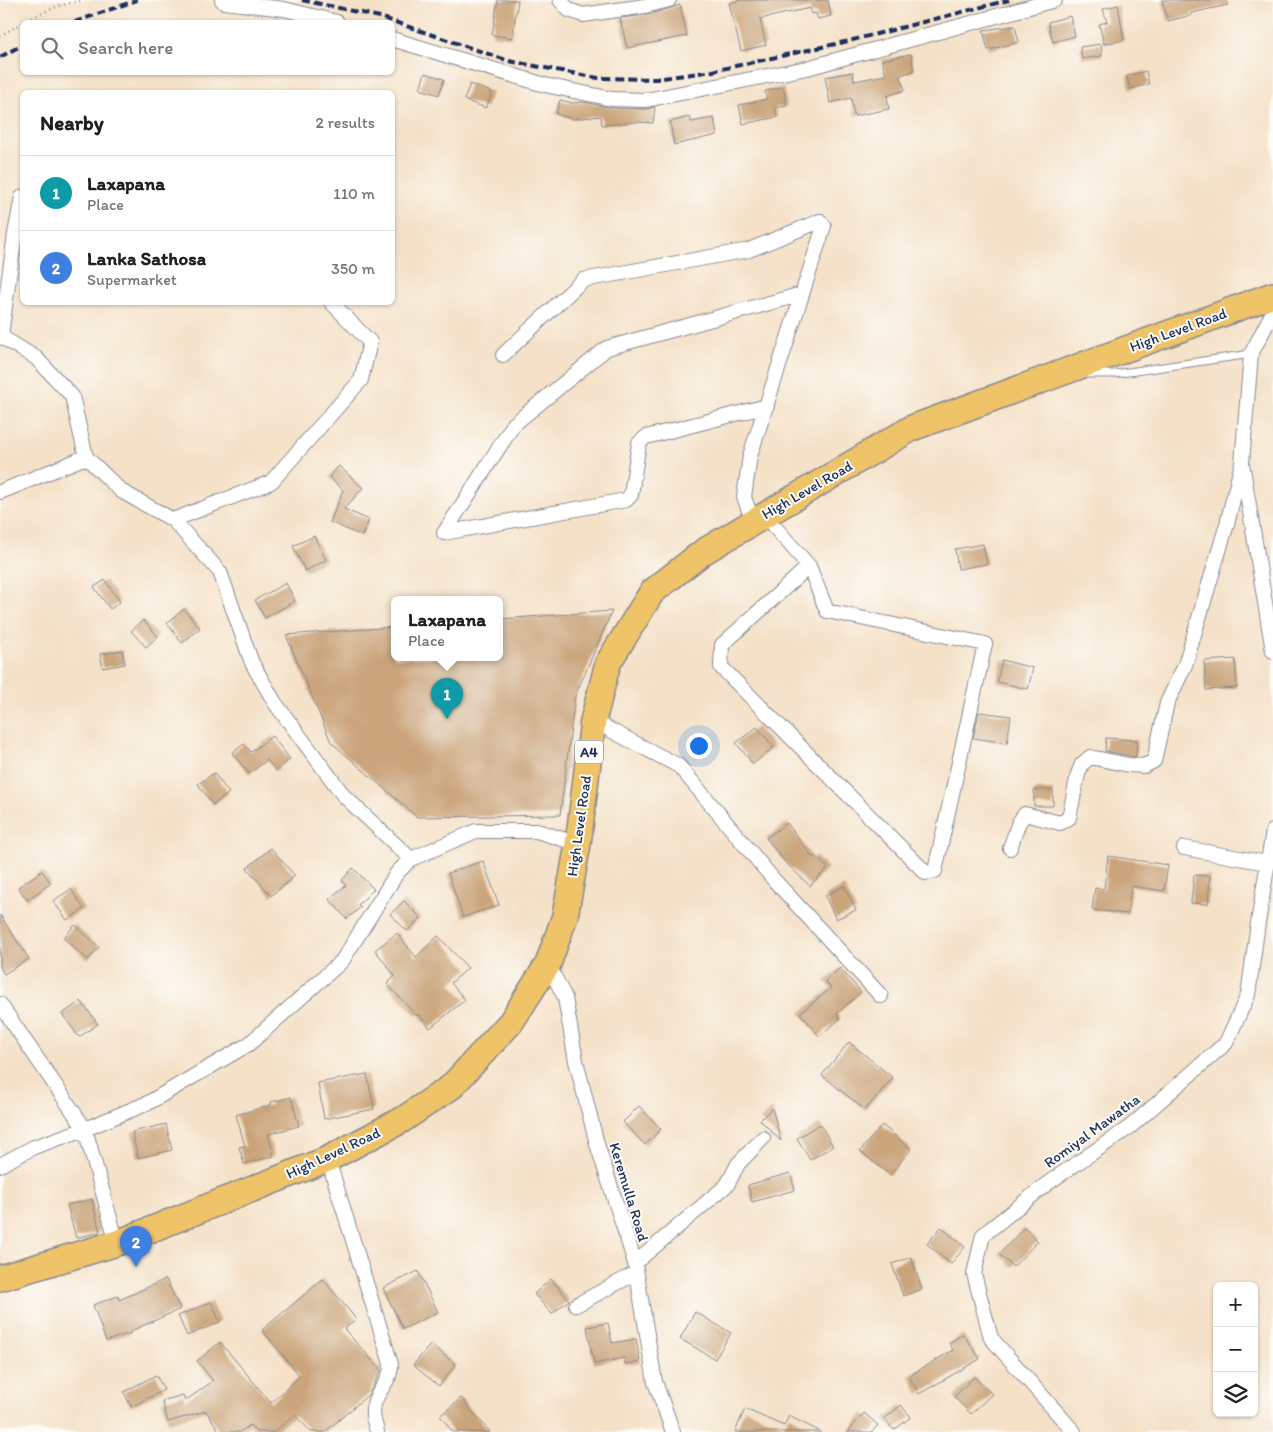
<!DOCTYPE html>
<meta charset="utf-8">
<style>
body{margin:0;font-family:Itim,sans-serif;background:#f6f6f6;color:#202124}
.controls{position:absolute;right:15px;bottom:15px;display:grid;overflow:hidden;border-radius:8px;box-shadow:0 1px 4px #0004}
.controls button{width:45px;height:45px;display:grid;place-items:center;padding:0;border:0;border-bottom:1px solid #e0e0e0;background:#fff;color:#202124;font:25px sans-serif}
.you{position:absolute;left:698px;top:745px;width:18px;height:18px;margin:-12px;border:4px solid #fff;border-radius:50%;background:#1a73e8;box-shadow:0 0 0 8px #1a73e833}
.badge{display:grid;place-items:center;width:32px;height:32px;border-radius:50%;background:#b5179e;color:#fff;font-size:16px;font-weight:700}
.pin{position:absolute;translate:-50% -41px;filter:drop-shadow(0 1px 2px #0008)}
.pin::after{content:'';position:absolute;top:26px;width:18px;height:15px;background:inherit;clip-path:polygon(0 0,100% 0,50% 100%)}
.popup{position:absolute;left:391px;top:596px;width:112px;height:65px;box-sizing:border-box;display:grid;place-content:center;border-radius:8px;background:#fff;filter:drop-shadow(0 1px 4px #0005);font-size:16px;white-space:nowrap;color:#757577}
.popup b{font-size:19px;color:#202124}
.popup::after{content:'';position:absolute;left:50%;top:100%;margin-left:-10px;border:10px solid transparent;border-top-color:#fff}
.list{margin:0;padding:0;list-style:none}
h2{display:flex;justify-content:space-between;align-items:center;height:65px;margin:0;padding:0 20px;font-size:21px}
h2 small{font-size:16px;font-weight:400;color:#757577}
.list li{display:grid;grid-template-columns:32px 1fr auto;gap:15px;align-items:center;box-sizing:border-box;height:75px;padding:0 20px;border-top:1px solid #e0e0e0}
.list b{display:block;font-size:19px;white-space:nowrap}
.list p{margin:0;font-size:16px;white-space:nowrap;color:#757577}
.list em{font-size:16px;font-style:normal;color:#757577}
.icon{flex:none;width:28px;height:28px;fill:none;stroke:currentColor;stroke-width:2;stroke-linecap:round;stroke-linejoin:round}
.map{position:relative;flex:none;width:1273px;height:1432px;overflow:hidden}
.search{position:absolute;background:#fff;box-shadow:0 1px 4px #0004;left:20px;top:20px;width:375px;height:55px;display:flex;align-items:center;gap:12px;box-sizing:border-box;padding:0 18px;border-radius:8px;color:#757577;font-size:19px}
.panel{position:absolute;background:#fff;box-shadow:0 1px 4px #0004;left:20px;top:90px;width:375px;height:215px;border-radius:8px}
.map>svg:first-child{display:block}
.building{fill:#caa57b}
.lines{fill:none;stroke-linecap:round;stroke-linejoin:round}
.lane-casing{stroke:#888892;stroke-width:9}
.street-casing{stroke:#888892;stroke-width:16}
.highway-casing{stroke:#888892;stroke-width:28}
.path{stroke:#888892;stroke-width:2.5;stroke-dasharray:1 4;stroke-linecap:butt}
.lane{stroke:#fff;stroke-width:7}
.street{stroke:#fff;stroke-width:14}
.highway{stroke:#efc469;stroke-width:25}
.rail{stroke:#1b2f5e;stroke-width:4;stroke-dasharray:8 4;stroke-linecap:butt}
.labels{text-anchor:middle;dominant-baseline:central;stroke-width:4;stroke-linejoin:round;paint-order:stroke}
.shield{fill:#fdfcf7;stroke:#5f6c8c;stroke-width:1}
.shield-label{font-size:14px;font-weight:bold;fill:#1b2f5e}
.street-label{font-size:15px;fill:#1b2f5e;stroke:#fdfcf7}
</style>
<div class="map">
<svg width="1273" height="1432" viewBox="0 0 1273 1432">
<rect width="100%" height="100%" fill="#fdfcf7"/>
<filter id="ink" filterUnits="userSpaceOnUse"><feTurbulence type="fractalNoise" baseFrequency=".02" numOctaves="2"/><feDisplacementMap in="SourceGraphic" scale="10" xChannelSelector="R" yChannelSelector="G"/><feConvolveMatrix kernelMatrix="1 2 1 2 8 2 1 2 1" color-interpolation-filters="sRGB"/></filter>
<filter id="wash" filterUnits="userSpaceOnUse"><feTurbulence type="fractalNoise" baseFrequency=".0096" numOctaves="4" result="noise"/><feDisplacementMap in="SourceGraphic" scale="20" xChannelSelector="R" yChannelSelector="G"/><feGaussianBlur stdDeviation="1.12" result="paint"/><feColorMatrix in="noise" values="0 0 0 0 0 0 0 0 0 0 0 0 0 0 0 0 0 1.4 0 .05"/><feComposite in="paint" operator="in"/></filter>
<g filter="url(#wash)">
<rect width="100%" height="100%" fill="#f4e1c7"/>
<g id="blocks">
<path class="building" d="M498,0H518L512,38L492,35Z
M740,0H828L831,16L818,19L816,13L811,14L810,8L760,19L766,45L741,51L729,3Z
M1162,0H1227L1228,5L1191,13L1192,15L1168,21Z
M680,5L687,36L627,48L620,18L647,15L671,8Z
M1118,5L1124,40L1104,44L1099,24L1107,22L1103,9Z
M1070,16L1075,36L1053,42L1048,22Z
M1015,26L1019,42L988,50L983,30Z
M1101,44L1102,56L1082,59L1080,47Z
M911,54L914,71L900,75L905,90L887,96L889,109L854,116L851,98L830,103L825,77L853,72L854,81L886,75L882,60Z
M1146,71L1149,84L1130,89L1127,76Z
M425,73L444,79L439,95L420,89Z
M470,84L492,92L486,108L464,100Z
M783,87L787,106L775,108L777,117L743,124L739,105L767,99L765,91Z
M560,100L572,103L583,102L612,108L646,109L655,107L653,123L637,122L602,125L601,116L573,119L556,114Z
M690,117L691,122L714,118L717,135L674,145L670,122Z
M339,466L363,488L344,509L369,520L362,536L330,522L343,490L329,477Z
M314,536L326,560L305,571L293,546Z
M983,544L987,564L958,569L955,549Z
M105,580L120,602L110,609L94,587Z
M286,583L295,601L265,618L255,600Z
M184,609L200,628L182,643L167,623Z
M612,611L575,696L560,815L417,817L331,742L286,635L394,627V658H500V619Z
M143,620L158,636L146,647L131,631Z
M122,650L125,664L103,668L100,654Z
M1235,659L1237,688L1206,690L1204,661Z
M1002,660L1033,668L1028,689L997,682Z
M979,712L1011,716L1007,743L973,738Z
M757,727L774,747L753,764L736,743Z
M272,736L290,759L276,771L267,760L249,774L232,753L244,744L251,752Z
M1106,738L1137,740L1136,757L1105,751Z
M214,773L229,793L213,805L198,784Z
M1034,790H1053V806H1034Z
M787,823L813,858L815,856L828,868L810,886L784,861L766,838Z
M271,848L295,876L271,896L247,868Z
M1108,856L1168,865L1164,891L1131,886L1128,914L1092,910L1095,888L1104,889Z
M483,861L499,905L463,917L448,873Z
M353,868L374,889L358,905L361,907L347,919L329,899L346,885L342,880Z
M42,871L51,883L27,900L18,887Z
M1194,875L1210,876L1208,904L1191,903Z
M844,886L856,910L836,919L825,896Z
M71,889L84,909L67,920L53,901Z
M404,901L421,918L407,931L390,914Z
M0,915L29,959L4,974L0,967Z
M75,925L99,947L88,960L63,938Z
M397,933L416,957L438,936L468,968L451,983L465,1000L430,1028L418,1014L417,1016L387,984L395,976L375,950Z
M840,968L861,992L837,1014L840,1019L819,1036L800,1013L831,988L825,981Z
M81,1001L98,1024L79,1037L62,1014Z
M849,1042L893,1078L865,1110L822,1075Z
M367,1074L374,1109L324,1119L318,1083Z
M291,1097L299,1126L268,1134L274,1156L244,1164L239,1147L245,1146L236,1115L271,1105V1102Z
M639,1106L661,1129L645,1145L623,1122Z
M772,1108L781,1141L760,1120Z
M166,1124L172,1150L138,1158L132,1132Z
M820,1124L833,1146L810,1160L797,1138Z
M882,1125L911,1149L890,1175L860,1151Z
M790,1173L795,1190L752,1202L748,1185Z
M92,1199L100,1232L76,1238L67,1205Z
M941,1227L965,1247L951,1264L927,1244Z
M1024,1228L1038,1241L1013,1267L999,1254Z
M911,1257L922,1289L903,1296L892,1264Z
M418,1271L438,1312L403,1329L383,1288Z
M166,1279L180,1309L131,1331V1333L106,1341L93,1305L118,1296L119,1300Z
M323,1279L356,1319L344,1329L381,1370L369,1394L325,1432H311L295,1415L274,1432H256L250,1425L240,1432H220L206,1411L168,1422L162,1401L183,1395L185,1401L213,1381L197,1361L220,1342L271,1403L300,1376L262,1330Z
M551,1279L569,1300L552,1314L534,1294Z
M211,1302L220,1322L187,1336L178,1316Z
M695,1312L731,1333L715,1359L680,1339Z
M608,1323L612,1343L636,1339L640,1362L625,1364L624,1358L594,1364L587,1327Z
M963,1334L980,1359L919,1394L909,1376L953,1350L949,1343Z
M431,1344L456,1365L439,1386L413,1365Z
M156,1375L164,1390L131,1407L124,1392Z
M974,1377L992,1394L971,1414L954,1397Z
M461,1398L490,1432H453L440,1416Z
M901,1405L911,1417L894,1430L884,1419Z
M745,1409L784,1426L789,1416L821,1432H735Z
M864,1413L878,1425L872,1432H848Z"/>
</g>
</g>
<g filter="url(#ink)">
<use href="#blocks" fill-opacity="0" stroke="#888892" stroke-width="1"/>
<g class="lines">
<defs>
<path id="lane" d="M1085,374H1115L1251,354"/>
<path id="street" d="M222,0L224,2L284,9L337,22
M560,0L569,10L583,15L645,6L669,0
M392,39L545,85L612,99L646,100L807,68L1055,0
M15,234L22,197
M1273,312L1251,354L1242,463L1273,651
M0,336L36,358L72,396L86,457L121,491L173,520L220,572L252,663L275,703L344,796L411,859
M1,336L15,234L22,235
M503,355L583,280L749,250L820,221L824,226L750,456L744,497L753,522
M0,492L86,457
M764,515L809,566L827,611L985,644L935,871L926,873L721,667L722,645L809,566
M173,520L271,482L361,380L370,342L331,302
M444,533L514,424L607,348L802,294
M444,533L626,500L631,495L639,443L646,437L767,406
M593,721L679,766L774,880L881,996
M1010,848L1019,822L1025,814L1060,823L1069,818L1078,774L1082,764L1090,757L1129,765L1144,766L1154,761L1167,703L1185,665L1227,524L1242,463
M1184,848L1267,863
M548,964L565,998L576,1061L597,1144L635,1263L655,1382L673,1432
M0,1004L85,1129L117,1243
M328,1159L391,1364C391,1383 378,1388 374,1404C371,1414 375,1423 377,1432
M0,1165L34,1147L85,1129L148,1103L249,1044L342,961L397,873L411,859L476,831H537L578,844
M635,1263L727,1185L738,1164L763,1138
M576,1305L636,1273
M1074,1432L991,1338L974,1274L983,1235L1048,1183L1130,1127L1226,1043L1248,995L1258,923L1273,831"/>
<path id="highway" d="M0,1278L117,1243L328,1159L402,1120L451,1087L511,1022L548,964L565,916L578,844L593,721L608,663L652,592L703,552L912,428L1273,295"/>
</defs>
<use href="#lane" class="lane-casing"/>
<use href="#street" class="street-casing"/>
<use href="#highway" class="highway-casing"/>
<path class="path" d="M23,22L58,6L83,0
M0,36L22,23"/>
<use href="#lane" class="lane"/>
<use href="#street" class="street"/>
<use href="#highway" class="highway"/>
<path class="rail" d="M302,0L380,17L509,61L598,78L656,79L713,71L849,41L1009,0
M75,22L137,0
M0,57L22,45"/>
</g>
</g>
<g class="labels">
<rect class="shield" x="575" y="740.5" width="28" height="23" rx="4"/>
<g class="shield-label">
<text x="589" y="752">A4</text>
</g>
<g class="street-label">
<text transform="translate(1178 330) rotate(-20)">High Level Road</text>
<text transform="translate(807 490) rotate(-30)">High Level Road</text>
<text transform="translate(579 826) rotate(-82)">High Level Road</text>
<text transform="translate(1092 1131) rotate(-36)">Romiyal Mawatha</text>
<text transform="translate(333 1153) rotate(-25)">High Level Road</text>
<text transform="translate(629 1192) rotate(73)">Keremulla Road</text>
</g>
</g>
</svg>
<div class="controls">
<button>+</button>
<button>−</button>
<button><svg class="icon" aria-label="layers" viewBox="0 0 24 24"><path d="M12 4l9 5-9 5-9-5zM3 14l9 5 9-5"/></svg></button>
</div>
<div class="you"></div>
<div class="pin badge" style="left:447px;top:719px;background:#0f9aa8">1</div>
<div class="popup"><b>Laxapana</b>Place</div>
<div class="pin badge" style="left:136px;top:1267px;background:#3f7fe0">2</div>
<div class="search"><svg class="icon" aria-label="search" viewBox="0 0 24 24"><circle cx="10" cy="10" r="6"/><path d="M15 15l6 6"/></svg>Search here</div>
<section class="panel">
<h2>Nearby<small>2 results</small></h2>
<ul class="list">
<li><span class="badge" style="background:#0f9aa8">1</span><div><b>Laxapana</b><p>Place</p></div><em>110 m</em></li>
<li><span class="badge" style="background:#3f7fe0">2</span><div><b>Lanka Sathosa</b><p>Supermarket</p></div><em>350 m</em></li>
</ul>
</section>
</div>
